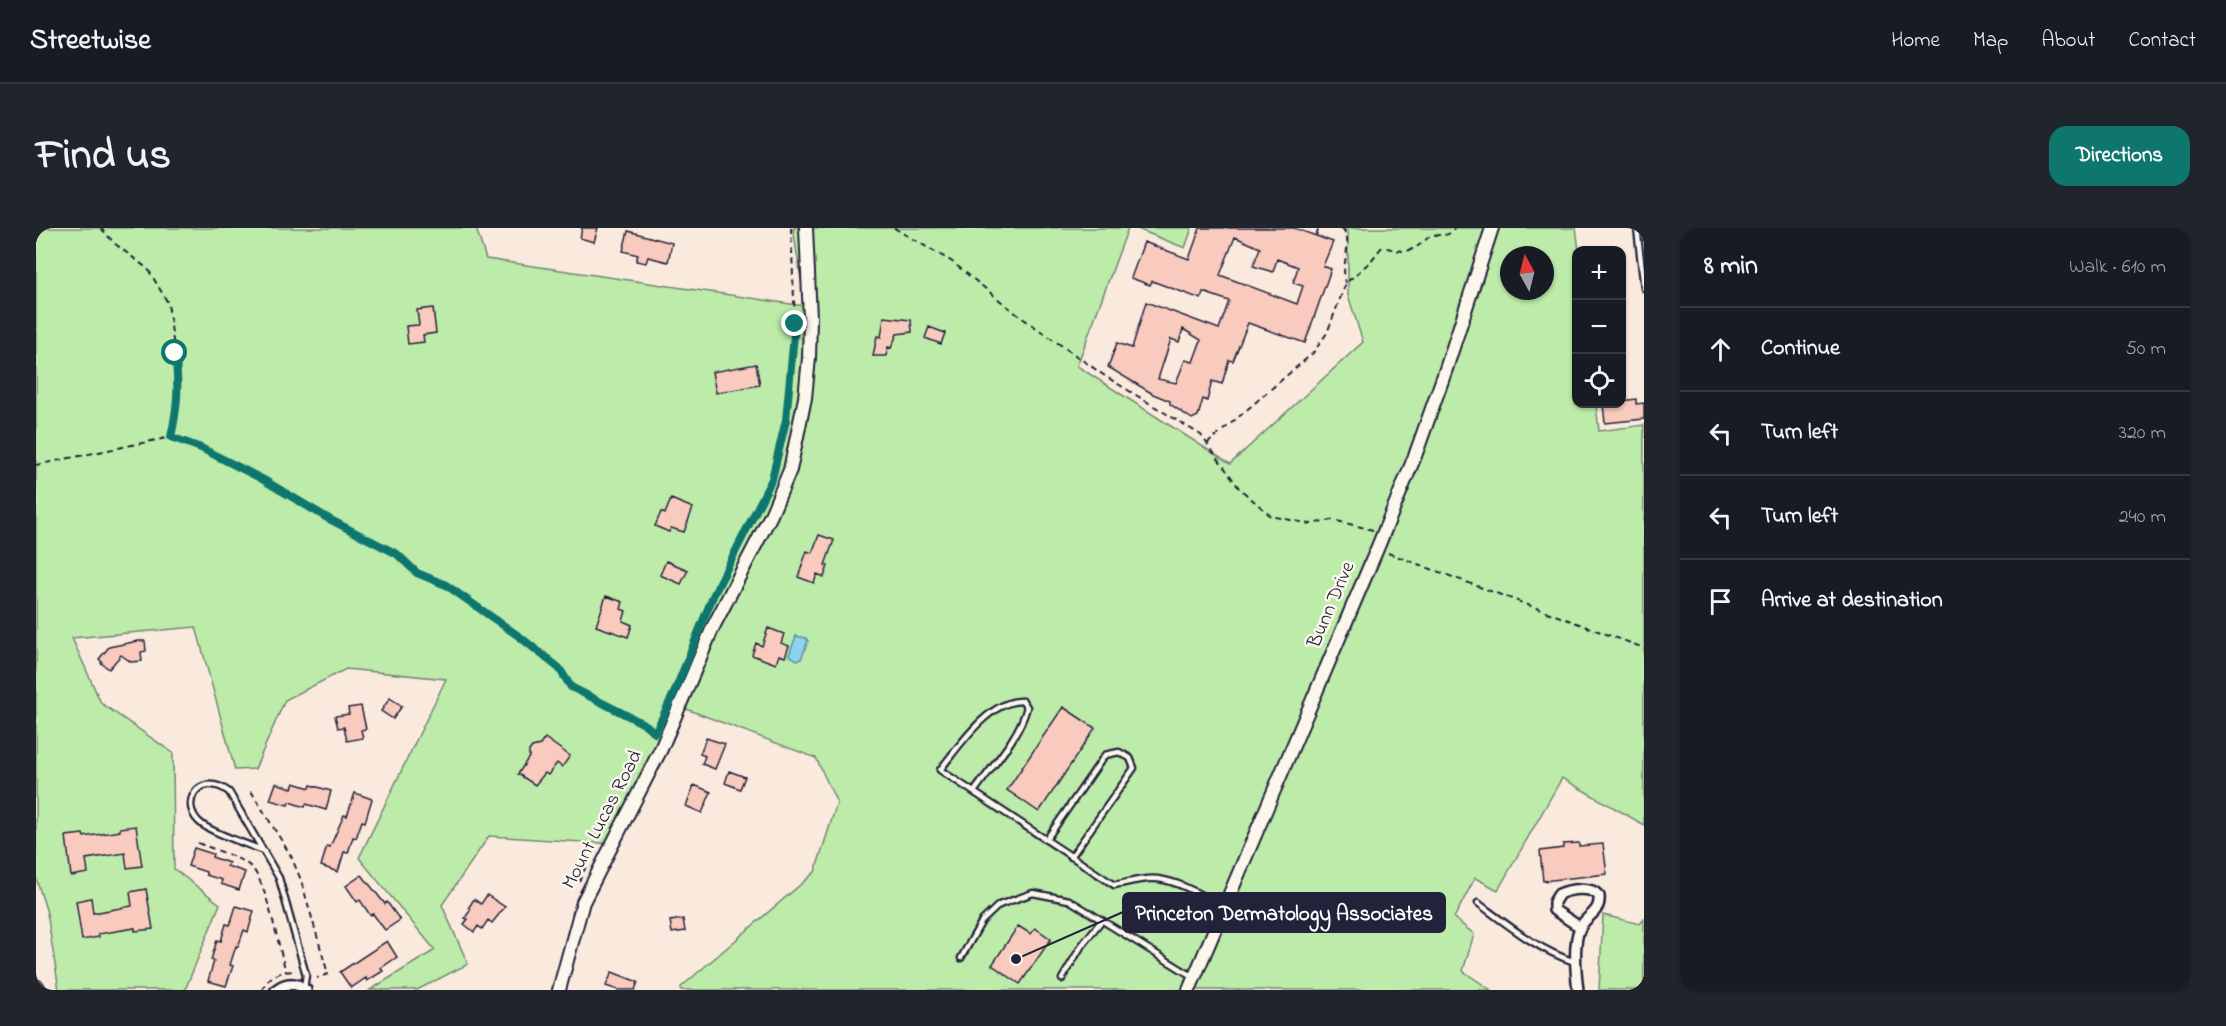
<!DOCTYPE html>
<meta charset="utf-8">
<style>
body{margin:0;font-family:"Indie Flower",sans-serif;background:#20242c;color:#f1f3f6}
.controls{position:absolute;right:18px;top:18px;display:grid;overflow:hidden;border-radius:12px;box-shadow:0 2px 4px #0004}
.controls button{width:54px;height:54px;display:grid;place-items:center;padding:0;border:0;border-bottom:2px solid #363941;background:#171b24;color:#f1f3f6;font:30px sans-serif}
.compass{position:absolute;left:1464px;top:18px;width:54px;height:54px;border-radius:50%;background:#171b24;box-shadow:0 2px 4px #0004;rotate:353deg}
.stop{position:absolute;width:18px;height:18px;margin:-14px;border:4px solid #0f766e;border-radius:50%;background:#fff}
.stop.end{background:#0f766e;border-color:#fff;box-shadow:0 2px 6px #0008}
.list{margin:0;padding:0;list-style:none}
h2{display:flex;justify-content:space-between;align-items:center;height:78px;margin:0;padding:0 24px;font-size:26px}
h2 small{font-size:20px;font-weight:400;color:#9ea1a6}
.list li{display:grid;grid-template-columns:39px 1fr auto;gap:18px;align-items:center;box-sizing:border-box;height:84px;padding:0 24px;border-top:2px solid #363941}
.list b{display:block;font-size:22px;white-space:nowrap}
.list em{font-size:20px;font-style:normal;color:#9ea1a6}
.icon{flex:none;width:33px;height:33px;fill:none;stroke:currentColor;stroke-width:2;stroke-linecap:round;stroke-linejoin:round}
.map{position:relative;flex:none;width:1608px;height:762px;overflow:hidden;border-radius:18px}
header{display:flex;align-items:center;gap:36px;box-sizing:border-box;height:84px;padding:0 30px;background:#171b24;border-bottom:2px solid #363941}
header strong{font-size:28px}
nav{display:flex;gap:33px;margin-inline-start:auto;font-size:21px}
.intro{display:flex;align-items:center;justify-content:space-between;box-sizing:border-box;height:144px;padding:0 36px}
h1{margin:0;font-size:42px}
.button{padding:15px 27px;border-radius:18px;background:#0f766e;color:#fff;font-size:21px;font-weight:700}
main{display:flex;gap:36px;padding:0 36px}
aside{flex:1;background:#171b24;border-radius:18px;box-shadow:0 2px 4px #0004}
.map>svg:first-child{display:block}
.green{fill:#bdeba9;stroke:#708672;stroke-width:1.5;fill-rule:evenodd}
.water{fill:#8bd4ec;stroke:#618da5;stroke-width:1.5}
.building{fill:#f9cabe;stroke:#22223b;stroke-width:1.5;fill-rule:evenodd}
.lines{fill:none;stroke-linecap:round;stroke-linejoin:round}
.service-casing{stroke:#22223b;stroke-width:9}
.minor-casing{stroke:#22223b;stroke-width:14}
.tertiary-casing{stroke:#22223b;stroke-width:16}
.trunk-casing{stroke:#22223b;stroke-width:21}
.path{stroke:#22223b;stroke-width:2;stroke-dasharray:6 4.5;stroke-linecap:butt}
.service{stroke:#fbf7ec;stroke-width:4.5}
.minor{stroke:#fbf7ec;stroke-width:9}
.tertiary{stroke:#fbf7ec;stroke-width:12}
.trunk{stroke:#fbf7ec;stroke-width:16}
.route{stroke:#0f766e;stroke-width:8}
.labels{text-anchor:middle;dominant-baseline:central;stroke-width:5;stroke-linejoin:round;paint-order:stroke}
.street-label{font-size:20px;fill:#22223b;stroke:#fbf7ec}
.leader{fill:none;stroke:#22223b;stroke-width:2}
.callout-dot{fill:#22223b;stroke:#fbf7ec;stroke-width:2}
.callout{fill:#22223b;stroke:#22223b;stroke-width:2}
.callout-label{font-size:21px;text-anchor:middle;font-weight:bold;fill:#fff}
</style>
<header>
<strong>Streetwise</strong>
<nav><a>Home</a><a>Map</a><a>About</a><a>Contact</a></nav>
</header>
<div class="intro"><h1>Find us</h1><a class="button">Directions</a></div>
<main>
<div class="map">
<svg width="1608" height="762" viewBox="0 0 1608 762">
<rect width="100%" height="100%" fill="#faeade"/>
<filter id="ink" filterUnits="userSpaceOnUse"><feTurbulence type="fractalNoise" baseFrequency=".0167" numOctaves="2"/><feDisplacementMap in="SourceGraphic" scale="12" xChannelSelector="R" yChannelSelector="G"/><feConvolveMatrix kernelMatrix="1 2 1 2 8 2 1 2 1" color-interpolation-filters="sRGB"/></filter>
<g filter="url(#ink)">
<path class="green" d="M0,0H440L450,31L769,78L757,0H1092L1041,138L1194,236L1327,114L1312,67V3L1303,0H1540L1543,22H1540V176H1560L1563,203L1608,197V597L1526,550L1462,662L1439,650L1418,690L1438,706L1427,743L1455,762H645V759L779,644L801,575L780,530L645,479L577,616L453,608L406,677L432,736L381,762H334L399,722L323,630L410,451L310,441L249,472L219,541L199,542L160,399L36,410L65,475L137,525L138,641L184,676L149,762H23L11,685L0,650ZM1473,27H1509V63H1473Z
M1099,0H1156L1149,20Z
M1567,687L1604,696L1608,691V762H1563Z"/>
<path class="water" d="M760,408L770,410L772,413L765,431L761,432L753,427Z"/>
<path class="building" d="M546,0H562L558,14L544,10Z
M1164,0H1258L1297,14L1287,38L1295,41L1269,115L1212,95L1197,133L1193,132L1186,156L1176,153L1171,173L1167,171L1162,188L1156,191L1134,176V173L1117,166L1072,139L1081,115L1096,120L1110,74L1183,101L1193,73L1167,64L1165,71L1116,53L1114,57L1095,50L1108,14L1153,31ZM1199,9L1224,20L1217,38L1237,44L1241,31L1262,39L1257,55L1267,58L1261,76L1184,47ZM1147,101L1165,112L1157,134L1149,132L1140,155L1122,151L1135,111L1143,114Z
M592,3L636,15L632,34L612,29L610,35L600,33L602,27L587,23Z
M397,80L400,105L387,107L388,114L372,116L370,98L383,97L381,82Z
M848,89L875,92L876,104L861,106L855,120L852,119L850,128H837L841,108L845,109Z
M893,99L909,105L905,116L889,110Z
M720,136L724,157L680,165L676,144Z
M1600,171V176L1608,175V191L1569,195L1567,176H1586V173Z
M635,271L657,280L648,304L635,300L633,304L619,298L625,284L629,286Z
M783,307L798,312L789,337L792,338L788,349L781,346L778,355L762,349L771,323L776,325Z
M630,333L652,342L645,356L624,347Z
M570,368L587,374L585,381L590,383L587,393L596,397L592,409L560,398Z
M732,400L748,406L745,415L753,418L749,429L743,427L740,436L716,427L720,415L726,418Z
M102,413H109L110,423L105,424L106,433L95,434L85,427L73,441L65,435L66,434L63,431L73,419Z
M354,470L366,478L357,491L345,483Z
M325,478L330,501L325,502L327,510L311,513L308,499L302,500L299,488L313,486L312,480Z
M1027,479L1059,500L1003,584L971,562Z
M509,510L534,528L526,539L521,535L512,547L509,545L499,557L482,546L493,529V523L496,519L504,517Z
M670,510L689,516L679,541L666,536L669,528L664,526Z
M693,543L709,549L704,561L689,555Z
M240,555L256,560L258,555L274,560L275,557L295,563L290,582L270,576L269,579L253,574L252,577L234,572Z
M658,557L675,564L666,585L650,578Z
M319,565L336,571L329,594L326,593L320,610L317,609L312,625L308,624L302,644L285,638L291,618L294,619L308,587L311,588Z
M100,598L106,638L91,640L89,625L50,631L52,645L35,648L30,608L47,606L48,609L84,603V600Z
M1543,615V618L1567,616L1571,646L1507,653L1504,623L1527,620V616Z
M158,620L177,626L176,629L193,635L191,638L209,644L203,662L185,656L186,652L170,647V644L152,638Z
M326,647L349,676L351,674L364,692L349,702L337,686L334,687L324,672L321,674L310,658Z
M110,661L117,701L99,703V700L62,706L63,709L46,712L40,673L55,670L57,685L96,678L94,664Z
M451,667L469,679L456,695L452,692L446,701L442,698L438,704L428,696L432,691L429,690L435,681L433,679L438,671L445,676Z
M200,678L218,683L212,704L208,702L202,719L200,718L194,737L197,738L190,758L172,753L178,733L175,732L181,712L185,713L190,696L194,697Z
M647,691L649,703L636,705L634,693Z
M982,698L995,706L999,700L1015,711L984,756L956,737Z
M351,713L361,729L345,740L347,743L331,753L330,750L315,760L304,744Z
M576,744L602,754L599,762H582L570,758Z"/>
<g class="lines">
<defs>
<path id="service" d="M1601,0L1608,60
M938,564C956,538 983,510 991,479L987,473C954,471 923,518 904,542C962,580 1020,618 1078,657C1089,655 1100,652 1111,651C1136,648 1164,667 1186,678
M1010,612L1069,527L1083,524L1094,530L1098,540L1035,629
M228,623C211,616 182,607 167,597C140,578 163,541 193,564L243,650L270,747L268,760
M1442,675C1473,698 1502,722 1539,734
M925,730L946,693L963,677L997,665L1033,672L1156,748
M1026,751L1046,717L1066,692"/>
<path id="minor" d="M240,762C250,754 260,754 270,762
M1542,762C1540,746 1537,714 1544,700C1550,687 1565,685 1563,668C1555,658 1534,661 1523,666L1518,674V682L1544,699"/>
<path id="tertiary" d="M523,762L547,674L625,521L677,399L735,287L754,242L769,170L773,130L774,90L770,0
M1153,762L1341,321L1379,228L1409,144L1456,0"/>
<path id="trunk" d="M0,761V762"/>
</defs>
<use href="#service" class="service-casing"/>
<use href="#minor" class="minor-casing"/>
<use href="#tertiary" class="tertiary-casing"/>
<use href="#trunk" class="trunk-casing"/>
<path class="path" d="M65,0L78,15L112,41L132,75L143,158L141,184L135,209L165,221L226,251L293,291L361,326L381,345L410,357L484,409L523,439L535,459L610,497L618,505
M858,0L915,33L982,87L1069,148L1165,207L1203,260L1235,288L1274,296L1297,292L1337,302
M1306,0C1319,15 1303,37 1310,55
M1280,8L1283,0
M1171,216L1277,125L1291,105L1310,55L1334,34L1345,20C1351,19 1354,21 1360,22C1375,26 1384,17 1395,7C1405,6 1413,10 1418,0
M0,237L135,209
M1352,325L1608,420
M674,377L736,251L750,192L759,96L755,0
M215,563L255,628L265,652L292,746L281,750
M162,615C176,621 208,630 217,641C231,658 243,720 250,744
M543,653L559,620
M226,762C234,746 242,744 259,743"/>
<use href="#service" class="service"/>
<use href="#minor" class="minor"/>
<use href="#tertiary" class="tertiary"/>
<use href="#trunk" class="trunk"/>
</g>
</g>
<g class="lines" filter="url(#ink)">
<path class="route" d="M139,125C143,158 142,177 135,209L165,220L226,251L293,291L361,326L381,345L410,357L484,409L523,440L535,459L610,497L619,505L639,463L677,368L736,251L750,192L759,96"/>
</g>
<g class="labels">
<g class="street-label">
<text transform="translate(1296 377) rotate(-67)">Bunn Drive</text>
<text transform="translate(567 592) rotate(-63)">Mount Lucas Road</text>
</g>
</g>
<path class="leader" d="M980 731L1087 684"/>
<circle class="callout-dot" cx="980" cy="731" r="6"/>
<rect class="callout" x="1087" y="665" width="322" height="39" rx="6"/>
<g class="callout-label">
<text x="1248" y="692">Princeton Dermatology Associates</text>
</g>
</svg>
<div class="controls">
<button>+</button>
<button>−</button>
<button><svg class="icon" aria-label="locate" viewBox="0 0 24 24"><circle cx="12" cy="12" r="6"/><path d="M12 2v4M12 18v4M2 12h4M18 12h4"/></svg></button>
</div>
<svg class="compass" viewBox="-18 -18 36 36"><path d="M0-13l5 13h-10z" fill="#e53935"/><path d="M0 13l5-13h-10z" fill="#9ea1a6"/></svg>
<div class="stop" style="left:139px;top:125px"></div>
<div class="stop end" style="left:759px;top:96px"></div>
</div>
<aside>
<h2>8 min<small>Walk · 610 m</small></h2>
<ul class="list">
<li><svg class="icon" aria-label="ahead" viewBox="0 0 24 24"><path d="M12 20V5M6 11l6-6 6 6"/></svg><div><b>Continue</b></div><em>50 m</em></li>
<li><svg class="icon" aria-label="left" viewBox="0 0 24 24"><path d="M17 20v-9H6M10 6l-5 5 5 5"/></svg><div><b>Turn left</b></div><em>320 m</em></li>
<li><svg class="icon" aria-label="left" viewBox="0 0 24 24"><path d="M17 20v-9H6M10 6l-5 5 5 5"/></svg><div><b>Turn left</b></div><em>240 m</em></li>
<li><svg class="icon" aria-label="arrive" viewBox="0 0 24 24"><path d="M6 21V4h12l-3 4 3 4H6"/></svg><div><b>Arrive at destination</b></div></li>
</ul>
</aside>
</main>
